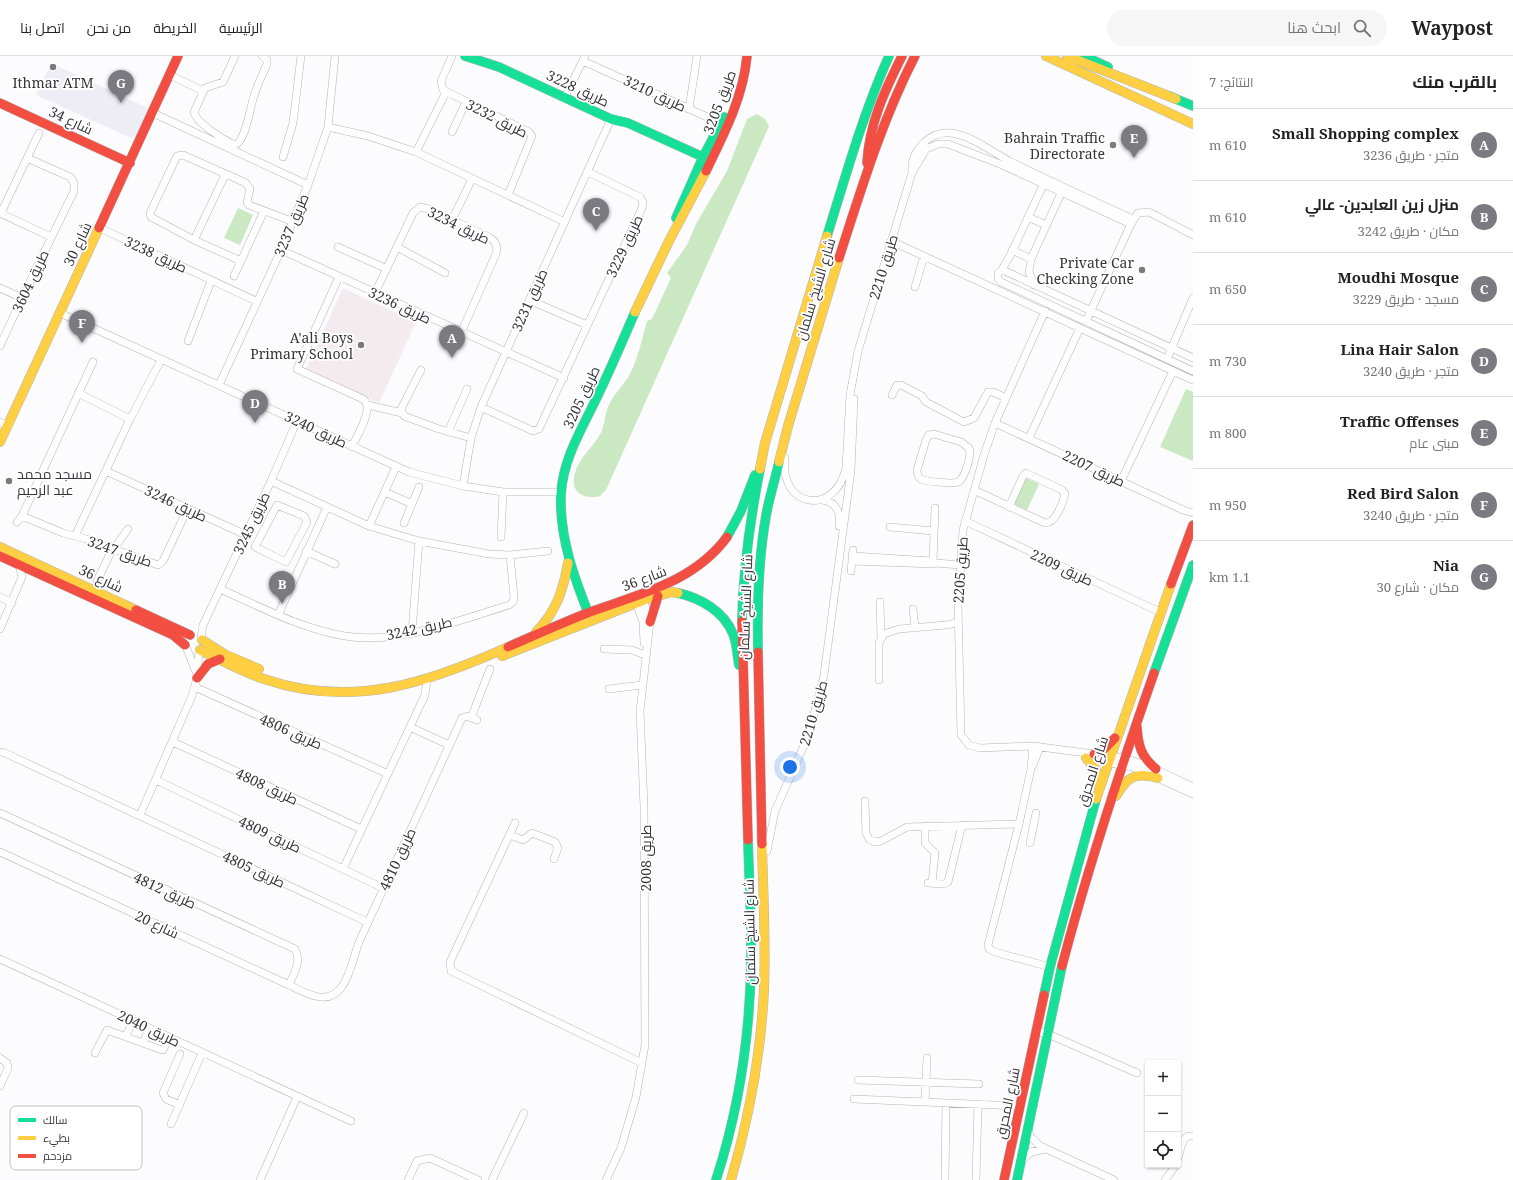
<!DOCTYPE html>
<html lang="ar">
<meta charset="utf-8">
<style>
body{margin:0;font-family:"Noto Serif",Cairo,serif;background:#f6f6f6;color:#222;direction:rtl}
.controls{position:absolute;right:12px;bottom:12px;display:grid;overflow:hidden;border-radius:4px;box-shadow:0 1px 3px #0004}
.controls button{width:36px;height:36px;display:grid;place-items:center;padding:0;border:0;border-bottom:1px solid #e0e0e0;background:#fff;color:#222;font:20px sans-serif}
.you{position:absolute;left:790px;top:711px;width:14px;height:14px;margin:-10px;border:3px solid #fff;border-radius:50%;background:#1a73e8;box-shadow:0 0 0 6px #1a73e833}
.badge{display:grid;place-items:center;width:26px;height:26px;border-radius:50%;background:#7b7a80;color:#fff;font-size:13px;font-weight:700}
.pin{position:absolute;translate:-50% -33px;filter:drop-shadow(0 1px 2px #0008)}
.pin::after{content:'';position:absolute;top:21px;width:14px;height:12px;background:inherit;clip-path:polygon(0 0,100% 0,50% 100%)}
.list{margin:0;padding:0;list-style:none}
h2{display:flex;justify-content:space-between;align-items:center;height:52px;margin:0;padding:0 16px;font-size:17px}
h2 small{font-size:13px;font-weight:400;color:#767676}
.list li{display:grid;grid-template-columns:26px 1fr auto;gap:12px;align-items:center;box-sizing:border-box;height:72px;padding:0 16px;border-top:1px solid #e0e0e0}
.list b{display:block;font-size:15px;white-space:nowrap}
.list p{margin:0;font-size:13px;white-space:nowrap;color:#767676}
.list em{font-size:13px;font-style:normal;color:#767676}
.icon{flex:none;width:22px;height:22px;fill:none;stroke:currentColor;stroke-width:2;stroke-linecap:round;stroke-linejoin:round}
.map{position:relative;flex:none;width:1193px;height:1124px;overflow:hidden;direction:ltr}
header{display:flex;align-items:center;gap:24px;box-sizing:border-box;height:56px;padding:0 20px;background:#fff;border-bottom:1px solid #e0e0e0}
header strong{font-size:19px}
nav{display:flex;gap:22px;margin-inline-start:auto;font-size:14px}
.search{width:280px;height:36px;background:#f6f6f6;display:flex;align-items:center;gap:10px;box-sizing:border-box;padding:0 14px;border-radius:22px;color:#767676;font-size:15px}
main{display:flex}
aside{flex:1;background:#fff}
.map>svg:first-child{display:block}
.commercial{fill:#eeecf4}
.education{fill:#f4ebef}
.green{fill:#cae8c2}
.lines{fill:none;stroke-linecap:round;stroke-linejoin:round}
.street-casing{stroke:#b5b4b8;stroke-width:8}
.fast-casing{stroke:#b5b4b8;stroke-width:10}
.slow-casing{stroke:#b5b4b8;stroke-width:10}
.jam-casing{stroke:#b5b4b8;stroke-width:10}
.street{stroke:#fffeff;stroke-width:7}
.fast{stroke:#16e098;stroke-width:9}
.slow{stroke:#ffcf43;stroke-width:9}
.jam{stroke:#f24e42;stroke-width:9}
.poi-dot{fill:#7b7a80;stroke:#fff;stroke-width:1.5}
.labels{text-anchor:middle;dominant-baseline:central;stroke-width:3.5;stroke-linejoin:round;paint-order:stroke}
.poi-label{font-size:14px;fill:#36343c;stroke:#fff;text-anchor:end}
.street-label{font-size:14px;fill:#36343c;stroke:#fff}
.key{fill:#fff;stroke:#c3c2c4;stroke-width:1}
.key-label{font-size:11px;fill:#36343c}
</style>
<header>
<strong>Waypost</strong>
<div class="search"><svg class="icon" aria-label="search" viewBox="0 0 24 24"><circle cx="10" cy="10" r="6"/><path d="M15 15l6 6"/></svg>ابحث هنا</div>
<nav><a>الرئيسية</a><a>الخريطة</a><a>من نحن</a><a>اتصل بنا</a></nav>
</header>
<main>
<aside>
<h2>بالقرب منك<small>النتائج: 7</small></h2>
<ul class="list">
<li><span class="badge">A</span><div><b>Small Shopping complex</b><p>متجر · طريق 3236</p></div><em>610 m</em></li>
<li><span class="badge">B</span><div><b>منزل زين العابدين- عالي</b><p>مكان · طريق 3242</p></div><em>610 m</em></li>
<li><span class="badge">C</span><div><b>Moudhi Mosque</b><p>مسجد · طريق 3229</p></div><em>650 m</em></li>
<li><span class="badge">D</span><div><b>Lina Hair Salon</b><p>متجر · طريق 3240</p></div><em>730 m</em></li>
<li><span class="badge">E</span><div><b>Traffic Offenses</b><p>مبنى عام</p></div><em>800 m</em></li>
<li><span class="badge">F</span><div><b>Red Bird Salon</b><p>متجر · طريق 3240</p></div><em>950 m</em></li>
<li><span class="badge">G</span><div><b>Nia</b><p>مكان · شارع 30</p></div><em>1.1 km</em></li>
</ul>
</aside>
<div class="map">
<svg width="1193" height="1124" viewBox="0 0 1193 1124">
<rect width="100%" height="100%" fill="#fcfbfd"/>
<path class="commercial" d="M51,7L150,53L138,80L131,82L36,39Z"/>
<path class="education" d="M343,232L416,266L379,347L306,313Z"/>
<path class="green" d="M757,58L765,63L769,70L762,86L606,434L600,440C587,444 571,438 574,422C577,403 590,395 599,380C605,372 604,360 608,351C613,339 622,331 629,320C638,303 642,283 647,265L652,263L671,222L667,217L687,189L696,168L727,115L747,63Z
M238,152L253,159L240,189L224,182Z
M1186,333L1193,336V405L1160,391Z
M1026,422L1039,428L1027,454L1014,448Z"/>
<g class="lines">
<defs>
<path id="street" d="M235,0L223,26L205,32L194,56C196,67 224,84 235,89C246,85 250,51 254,40C257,29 263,18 267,8V4L262,0
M452,0L441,25L443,34L529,76L532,80L508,139
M583,5L725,69
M170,19L203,35
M565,41L585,0
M689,53L697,0
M153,57L308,129
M328,71L368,80L416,96L565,166
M452,76L466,46
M416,96L446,36
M283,101L293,67L301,0
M912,117L926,93L938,88H948L1000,108L1131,168
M0,157L51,181
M1,157L39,77
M1028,161L1046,169
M452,164L472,123
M100,172L256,245
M194,184L225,119
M891,185L1193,324
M338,191L387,213
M397,191L445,217
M281,194L564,322
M1012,194L1031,203
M241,205L194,184L151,161L150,157L177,100L183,99L246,127L250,133L247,146L249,149L294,166
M1001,215L1010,200L1045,125
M234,220L264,155
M339,221L297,313L363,343C375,352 357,379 352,391
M1034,229L1029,216L1031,203L1063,133
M915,231L924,200
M0,232L22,242
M375,237L413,157L420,151L429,153L489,181C496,185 498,191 496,198L461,277
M529,244L587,269
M1045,255L995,367L984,399L963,474L958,550L961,679L969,689L980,692L1033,690L1124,702L1149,710L1193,731
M60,257L409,416L463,430L503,436H561
M1086,265L1131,168L1138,157L1149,156L1193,179
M188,285L211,225
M0,290L22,242L74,135V127L70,121L27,102
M1193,302L1005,215H1001L998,217V223L1001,226L1193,315
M1167,303L1193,242
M421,314L402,351L401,354L404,360L439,373L471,382
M219,329L281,194L308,129L328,71L335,0
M78,337L130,363
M892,339L897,329H901L922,340L926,346L964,366L974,362L988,336H993L1006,342
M368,349L402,357
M481,351L533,375L539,373L642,152L643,146L640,141L588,116
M0,366L8,370
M995,367L1183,454L1193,457
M448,376L467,333
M934,378L961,386L969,392C972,400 965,420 959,426C953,428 927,426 921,423C918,421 917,418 917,414L926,384L929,379Z
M1029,382L1080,272
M785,402C779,452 835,461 846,412L850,339L858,295L912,117C910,95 929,75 951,77C972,80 991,95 1009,105C1050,125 1091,144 1133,163
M106,415L246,479
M271,425L369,470L419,485L489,498L510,499L548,495
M1121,425L1173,315
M463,430L471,382L481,351L611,63
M974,434L1045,467C1055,468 1063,447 1065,438L1062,434L1026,417L1023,420L1009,451
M385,436L412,448L404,467
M822,444C837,446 841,457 839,470
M412,448L419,431
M277,449L304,460L307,466L286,506L255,491Z
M22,460L63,477L86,483L158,509L163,505L188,452
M965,465L1160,556
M17,466L22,460L93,306
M369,470L396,411
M890,471L934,475
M75,480L130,363L161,304
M501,481L503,436
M306,495L335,508
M853,500L931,505L936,507L960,509
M852,505L934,508
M933,505L935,452
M851,515L853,494
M97,525L110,498L128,473
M220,533C261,551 301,573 345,580C397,589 460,564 509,549L513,546L514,541L510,499
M0,541L12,547
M635,543L643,566L644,587
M880,546L881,581
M913,553L915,572
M278,559L327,451
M0,573L22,521L19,509
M412,576L419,485
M201,582L203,569L271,425L297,365
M187,593L196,616
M604,593L632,594L645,599
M879,624V587L884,578L899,573L946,569L957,567
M195,631L388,718
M609,633L642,629
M471,662L490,613
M410,671L449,689
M173,686L361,773
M1033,690L1031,713L1019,768L988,889L989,893L995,896L1050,911
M0,696L5,697L367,866
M1087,703L1133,711L1193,738
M1033,709L1040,691
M156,724L383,832
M865,745L866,777L869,783L875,786L881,785L907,771L1019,768
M0,757L295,893C302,905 294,917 289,929
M140,759L192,640L197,622L199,595
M515,767L450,906L451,915L642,1007
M925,770V787L935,797L932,827
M510,779L523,784L532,777L555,786L558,792L554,803
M1030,787L1036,757
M767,795L775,755L809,678L824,619L851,414L854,343
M0,796L289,929C297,933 306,938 315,940C347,949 351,906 359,886L462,662L468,660L477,664
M343,813L425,639L427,623
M928,827L944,828L948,826L962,769
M0,903L351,1065
M1036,975L1048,978L1137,1017
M126,980L133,965
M143,987L149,973
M95,997L107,974L162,994H163L169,982
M0,1002L7,1007L8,1012L0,1030
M858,1024L979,1028
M854,1043L1020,1050
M925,1046L927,1002
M180,1049L166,1043L163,1037L180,998
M171,1068L202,997
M1028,1073L1030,1080L1040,1090L1114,1124
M1178,1102L1183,1084L1188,1080H1193
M1021,1106L1031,1096L1046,1093
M260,1124L297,1041
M408,1124L417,1105L430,1102L478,1124
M492,1124L524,1057
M606,1124L621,1092L636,1041L645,989L644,751L640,655L650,566L642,540
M945,1124L946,1047
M976,1124L978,1048
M1165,1124L1176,1109"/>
<path id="fast" d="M465,0L499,11L611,63L628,67L703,101L705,107L703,114
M1084,0L1108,11
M1169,40L1193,50
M676,162L703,101L724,61
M827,180C846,119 863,58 889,0
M727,481L741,455L755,419
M678,537C700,542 724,555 733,578C737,587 737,599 739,609
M591,564C575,524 559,482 561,438C563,402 583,371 598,339C611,312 623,284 635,256
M742,565C743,513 750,464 760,413
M758,596C757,550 758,505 766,460C769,442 775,424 779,406
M1154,617L1193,509
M1044,939L1050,911L1096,743
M716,1124C739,1053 750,980 751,906C752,865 749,824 748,784
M1017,1124L1062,910"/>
<path id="slow" d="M1046,0L1193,68
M1067,0L1176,43
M635,256L668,187L706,115
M0,386L99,172
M779,406L788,370L839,202
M760,413L765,387L827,180
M0,491L136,554
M536,576C556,556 563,535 568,507
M202,584L226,599L259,613
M200,594C221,604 242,616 264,623C352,653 428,627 508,591
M502,600L644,544L672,536L678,537
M1086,702L1096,714L1099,730
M1116,740C1128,720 1135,716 1158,722
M1096,743L1171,528
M731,1124C749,1062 761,998 764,933C766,885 763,836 762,788"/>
<path id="jam" d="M0,47L130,107
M867,107C869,68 885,34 902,0
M706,115C724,78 743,42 747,0
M99,172L178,0
M839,202C861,134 882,64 915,0
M0,500L173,579L185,589
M1171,528L1193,469
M136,554L190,579
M742,565L748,784
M650,566L658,540
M508,591C535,579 562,567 590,556C640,538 694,526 727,481
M758,596L762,788
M197,622L208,608L220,603
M1137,671C1138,689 1141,701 1156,713
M1094,698L1103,694L1115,682
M1062,910C1088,811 1120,714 1154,617
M1004,1124L1044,939"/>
</defs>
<use href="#street" class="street-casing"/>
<use href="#fast" class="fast-casing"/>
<use href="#slow" class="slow-casing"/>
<use href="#jam" class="jam-casing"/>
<use href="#street" class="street"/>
<use href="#fast" class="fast"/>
<use href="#slow" class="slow"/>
<use href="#jam" class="jam"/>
</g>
<g class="poi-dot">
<circle cx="53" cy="11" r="4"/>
<circle cx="1113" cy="89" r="4"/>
<circle cx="1142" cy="214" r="4"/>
<circle cx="361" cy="289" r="4"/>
<circle cx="9" cy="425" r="4"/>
</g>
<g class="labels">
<g class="poi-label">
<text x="53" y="26" text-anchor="middle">Ithmar ATM</text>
<text x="1105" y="81">Bahrain Traffic<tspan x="1105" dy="16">Directorate</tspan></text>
<text x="1134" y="206">Private Car<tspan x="1134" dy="16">Checking Zone</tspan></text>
<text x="353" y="281">A'ali Boys<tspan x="353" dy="16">Primary School</tspan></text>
<text x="17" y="417" text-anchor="start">مسجد محمد<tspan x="17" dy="16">عبد الرحيم</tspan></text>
</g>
<g class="street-label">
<text transform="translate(578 32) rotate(25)">طريق 3228</text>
<text transform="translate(655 37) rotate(25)">طريق 3210</text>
<text transform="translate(719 46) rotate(-69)">طريق 3205</text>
<text transform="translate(497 62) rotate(27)">طريق 3232</text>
<text transform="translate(71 64) rotate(25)">شارع 34</text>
<text transform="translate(291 169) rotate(-67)">طريق 3237</text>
<text transform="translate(459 169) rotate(26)">طريق 3234</text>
<text transform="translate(77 188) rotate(-65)">شارع 30</text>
<text transform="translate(624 190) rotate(-65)">طريق 3229</text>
<text transform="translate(156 198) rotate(25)">طريق 3238</text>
<text transform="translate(883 211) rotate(-73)">طريق 2210</text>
<text transform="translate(30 225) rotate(-65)">طريق 3604</text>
<text transform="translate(815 233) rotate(-73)">شارع الشيخ سلمان</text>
<text transform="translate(529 244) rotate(-66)">طريق 3231</text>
<text transform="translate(400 249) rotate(25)">طريق 3236</text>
<text transform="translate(581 341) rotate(-65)">طريق 3205</text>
<text transform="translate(316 373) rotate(25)">طريق 3240</text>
<text transform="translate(1094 412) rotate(25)">طريق 2207</text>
<text transform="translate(176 447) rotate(25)">طريق 3246</text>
<text transform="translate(251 467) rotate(-65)">طريق 3245</text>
<text transform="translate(120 495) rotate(19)">طريق 3247</text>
<text transform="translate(1062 511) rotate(25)">طريق 2209</text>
<text transform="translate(960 514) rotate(-86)">طريق 2205</text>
<text transform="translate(101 522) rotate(25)">شارع 36</text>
<text transform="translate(644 522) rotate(-21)">شارع 36</text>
<text transform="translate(745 551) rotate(-88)">شارع الشيخ سلمان</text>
<text transform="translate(419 572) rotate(-12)">طريق 3242</text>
<text transform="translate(813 657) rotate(-74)">طريق 2210</text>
<text transform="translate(291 675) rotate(24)">طريق 4806</text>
<text transform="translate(1092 715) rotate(-72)">شارع المحرق</text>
<text transform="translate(267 730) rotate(25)">طريق 4808</text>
<text transform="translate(270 778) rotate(25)">طريق 4809</text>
<text transform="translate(645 802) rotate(-90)">طريق 2008</text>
<text transform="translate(397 803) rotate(-65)">طريق 4810</text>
<text transform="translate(254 813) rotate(25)">طريق 4805</text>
<text transform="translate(165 834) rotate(25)">طريق 4812</text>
<text transform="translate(157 868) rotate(25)">شارع 20</text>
<text transform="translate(749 876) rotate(-91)">شارع الشيخ سلمان</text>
<text transform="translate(149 972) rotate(25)">طريق 2040</text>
<text transform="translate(1007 1047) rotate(-78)">شارع المحرق</text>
</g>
</g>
<rect x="10" y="1050" width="132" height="64" rx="6" class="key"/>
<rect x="18" y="1062" width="18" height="4" fill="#16e098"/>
<rect x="18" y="1080" width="18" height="4" fill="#ffcf43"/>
<rect x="18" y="1098" width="18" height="4" fill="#f24e42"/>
<g class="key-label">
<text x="43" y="1068">سالك</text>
<text x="43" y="1086">بطيء</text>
<text x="43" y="1104">مزدحم</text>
</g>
</svg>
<div class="controls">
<button>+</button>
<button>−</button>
<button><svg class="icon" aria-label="locate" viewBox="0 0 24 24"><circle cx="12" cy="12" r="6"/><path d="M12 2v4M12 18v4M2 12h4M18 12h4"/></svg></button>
</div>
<div class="you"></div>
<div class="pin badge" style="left:452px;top:302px">A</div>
<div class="pin badge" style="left:282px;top:548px">B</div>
<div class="pin badge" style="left:596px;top:175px">C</div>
<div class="pin badge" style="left:255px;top:367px">D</div>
<div class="pin badge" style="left:1134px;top:102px">E</div>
<div class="pin badge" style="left:82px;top:287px">F</div>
<div class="pin badge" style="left:121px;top:47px">G</div>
</div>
</main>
